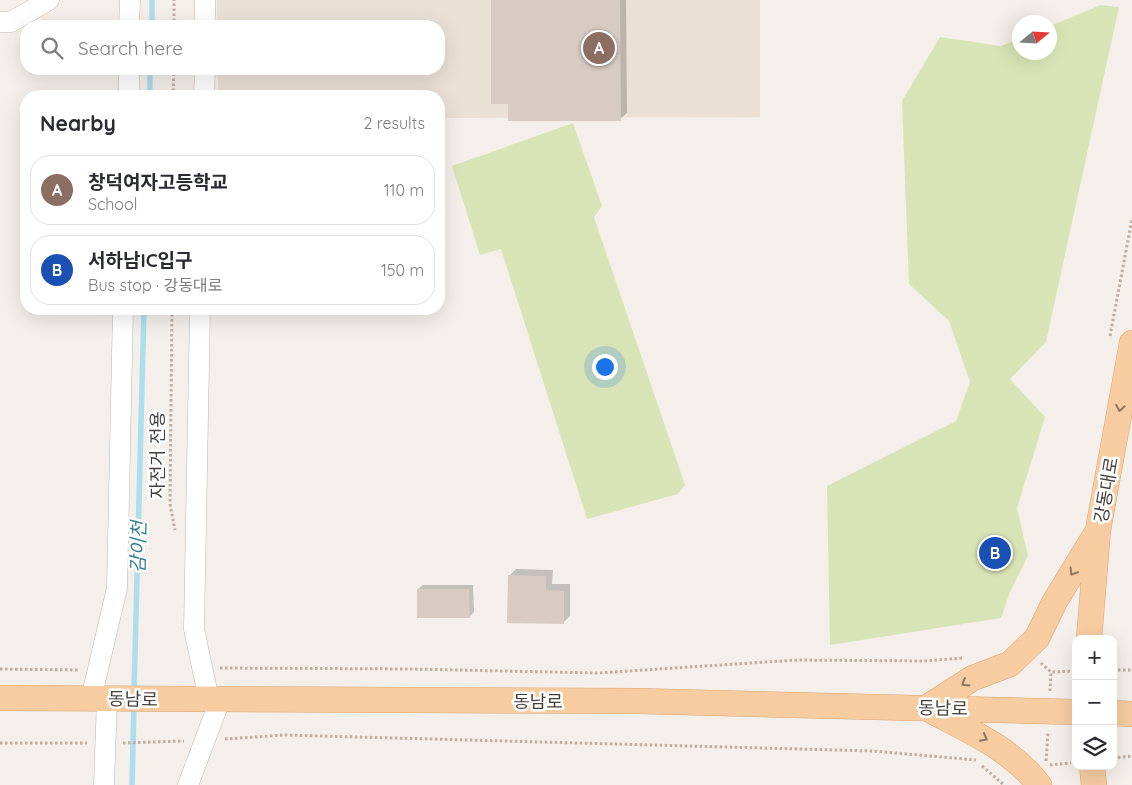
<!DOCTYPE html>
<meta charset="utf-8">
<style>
body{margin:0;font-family:Quicksand,"Noto Sans KR",sans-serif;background:#f7f7f7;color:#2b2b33}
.controls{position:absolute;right:15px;bottom:15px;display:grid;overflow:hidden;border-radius:10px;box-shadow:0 5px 20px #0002}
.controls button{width:45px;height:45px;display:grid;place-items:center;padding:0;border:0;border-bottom:1px solid #e1e1e2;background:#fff;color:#2b2b33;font:25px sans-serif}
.compass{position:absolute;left:1012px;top:15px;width:45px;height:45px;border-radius:50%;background:#fff;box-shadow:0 5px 20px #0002;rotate:72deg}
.you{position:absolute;left:604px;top:366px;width:18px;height:18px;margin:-12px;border:4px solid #fff;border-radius:50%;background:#1a73e8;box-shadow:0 0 0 8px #1a73e833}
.badge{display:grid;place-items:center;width:32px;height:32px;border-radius:50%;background:#e92c37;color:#fff;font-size:16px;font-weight:700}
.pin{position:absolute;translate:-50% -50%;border:2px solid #fff;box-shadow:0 1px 5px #0006}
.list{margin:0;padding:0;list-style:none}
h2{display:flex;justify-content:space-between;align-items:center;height:65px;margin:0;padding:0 20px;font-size:21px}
h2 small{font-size:16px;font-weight:400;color:#7c7c81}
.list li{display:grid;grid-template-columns:32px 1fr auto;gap:15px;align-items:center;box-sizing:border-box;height:70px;margin:0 10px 10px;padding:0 10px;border:1px solid #e1e1e2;border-radius:20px}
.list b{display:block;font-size:19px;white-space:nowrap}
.list p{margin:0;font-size:16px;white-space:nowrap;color:#7c7c81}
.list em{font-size:16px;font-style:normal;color:#7c7c81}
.icon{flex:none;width:28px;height:28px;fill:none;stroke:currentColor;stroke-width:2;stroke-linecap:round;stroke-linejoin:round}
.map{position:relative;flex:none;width:1132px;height:785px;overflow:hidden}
.search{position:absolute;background:#fff;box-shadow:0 5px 20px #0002;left:20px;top:20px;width:425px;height:55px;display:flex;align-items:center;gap:12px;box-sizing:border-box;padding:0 18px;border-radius:20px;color:#7c7c81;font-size:19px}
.panel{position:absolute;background:#fff;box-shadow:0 5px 20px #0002;left:20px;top:90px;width:425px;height:225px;border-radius:20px}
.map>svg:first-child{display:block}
.education{fill:#ebe0d5}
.green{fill:#d9e4b6}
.shadow{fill:#0003}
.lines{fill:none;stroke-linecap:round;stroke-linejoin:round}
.stream{stroke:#acdeeb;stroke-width:5.5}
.building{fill:#d7cbc3}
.minor-casing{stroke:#c1b7b0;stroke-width:21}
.major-casing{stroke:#dba471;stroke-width:26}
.path{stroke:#bfad9f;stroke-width:3;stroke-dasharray:2.5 2.5;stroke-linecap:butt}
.minor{stroke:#fff;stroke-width:20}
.major{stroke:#f6cca0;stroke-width:25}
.oneway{stroke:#8d7762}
.labels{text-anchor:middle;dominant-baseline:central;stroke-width:5;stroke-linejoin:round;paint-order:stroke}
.street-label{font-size:18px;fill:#473e39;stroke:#fff}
.water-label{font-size:19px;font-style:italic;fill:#348094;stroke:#fff}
</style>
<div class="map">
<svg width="1132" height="785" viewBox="0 0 1132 785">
<rect width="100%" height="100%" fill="#f4efea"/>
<path class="education" d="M217,0H760V117L439,118V96H218V69H439V26H217Z"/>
<path class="green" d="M1101,5L1119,7L1046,342L1010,379L1045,417L1017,508L1028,556L1010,592L1001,618L830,645L827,486L956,421L970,382L949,321L909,284L902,101L940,37L1001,46L1019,39L1020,52H1050V26Z
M573,123L602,206L594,217L685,485L678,494L587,519L501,249L480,255L452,166Z"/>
<path class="shadow" d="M492,0H626L627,113L620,119Z
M516,569L553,570L552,584H570V616L563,623L509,576Z
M423,585H473L474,612L469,617L418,589Z"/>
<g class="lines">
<path class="stream" d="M152,26V0
M150,96V69
M134,693L144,309
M132,785L134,705"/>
</g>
<path class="building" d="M491,0H620L621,121H508V104H491Z
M508,575L546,576V590L564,591V624L507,623Z
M417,589H469L470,618H417Z"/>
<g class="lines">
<defs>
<path id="minor" d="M0,22H11L49,0
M129,26L130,0
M205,26V0
M129,96V69
M204,96L205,69
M200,309L194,629L209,700
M91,699L117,588L123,309
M104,785L107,699
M188,785L220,700"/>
<path id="major" d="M1089,639L1098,530L1132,343
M0,698L637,701L1076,712
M926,708L973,678L1010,664L1037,638L1055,601L1096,534
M930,710C969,731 1012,749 1039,785
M1113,713L1132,714
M1092,766L1094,785"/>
</defs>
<use href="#minor" class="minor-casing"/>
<use href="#major" class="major-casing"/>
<path class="path" d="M174,26V0
M173,96L174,69
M172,309L170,504L175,530
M1110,336L1132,219
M1041,663L1051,672L1076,671
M220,668L411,669L598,673L797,660L924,661L963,658
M0,669L80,670
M1113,670H1132
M1050,691L1051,672
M225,739L284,735L873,751L976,760
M0,743H87
M123,743L184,741
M1113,758L1132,756
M1046,761L1048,732
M1050,765L1071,763
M982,766L1004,785"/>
<use href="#minor" class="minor"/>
<use href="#major" class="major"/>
</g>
<defs><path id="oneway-chevron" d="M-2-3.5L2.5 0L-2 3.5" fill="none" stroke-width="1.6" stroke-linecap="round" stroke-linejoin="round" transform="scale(1.25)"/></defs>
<g class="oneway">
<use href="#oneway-chevron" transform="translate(1120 408) rotate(100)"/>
<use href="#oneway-chevron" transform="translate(1073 572) rotate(122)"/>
<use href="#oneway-chevron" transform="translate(965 683) rotate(148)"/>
<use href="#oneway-chevron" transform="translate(984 738) rotate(28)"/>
</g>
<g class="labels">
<g class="street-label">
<text transform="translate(157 455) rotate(-90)">자전거 전용</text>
<text transform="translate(1106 490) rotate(-80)">강동대로</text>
<text transform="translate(133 699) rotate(1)">동남로</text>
<text x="538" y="701">동남로</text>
<text transform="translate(943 708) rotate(1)">동남로</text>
</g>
<g class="water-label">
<text transform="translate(138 547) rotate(-89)">감이천</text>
</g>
</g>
</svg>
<div class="controls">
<button>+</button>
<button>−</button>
<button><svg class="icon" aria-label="layers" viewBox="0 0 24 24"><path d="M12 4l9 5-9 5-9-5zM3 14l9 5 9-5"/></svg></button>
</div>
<svg class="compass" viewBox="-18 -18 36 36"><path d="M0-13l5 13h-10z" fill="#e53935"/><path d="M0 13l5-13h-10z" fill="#7c7c81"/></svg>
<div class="you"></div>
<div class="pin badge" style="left:599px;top:48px;background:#8d6e63">A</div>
<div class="pin badge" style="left:995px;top:553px;background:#1a4fb4">B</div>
<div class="search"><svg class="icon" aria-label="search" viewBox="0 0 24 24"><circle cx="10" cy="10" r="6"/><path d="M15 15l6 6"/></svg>Search here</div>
<section class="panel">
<h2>Nearby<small>2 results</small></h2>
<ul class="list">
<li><span class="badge" style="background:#8d6e63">A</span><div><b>창덕여자고등학교</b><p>School</p></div><em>110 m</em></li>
<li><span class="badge" style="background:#1a4fb4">B</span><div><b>서하남IC입구</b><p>Bus stop · 강동대로</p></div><em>150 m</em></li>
</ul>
</section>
</div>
